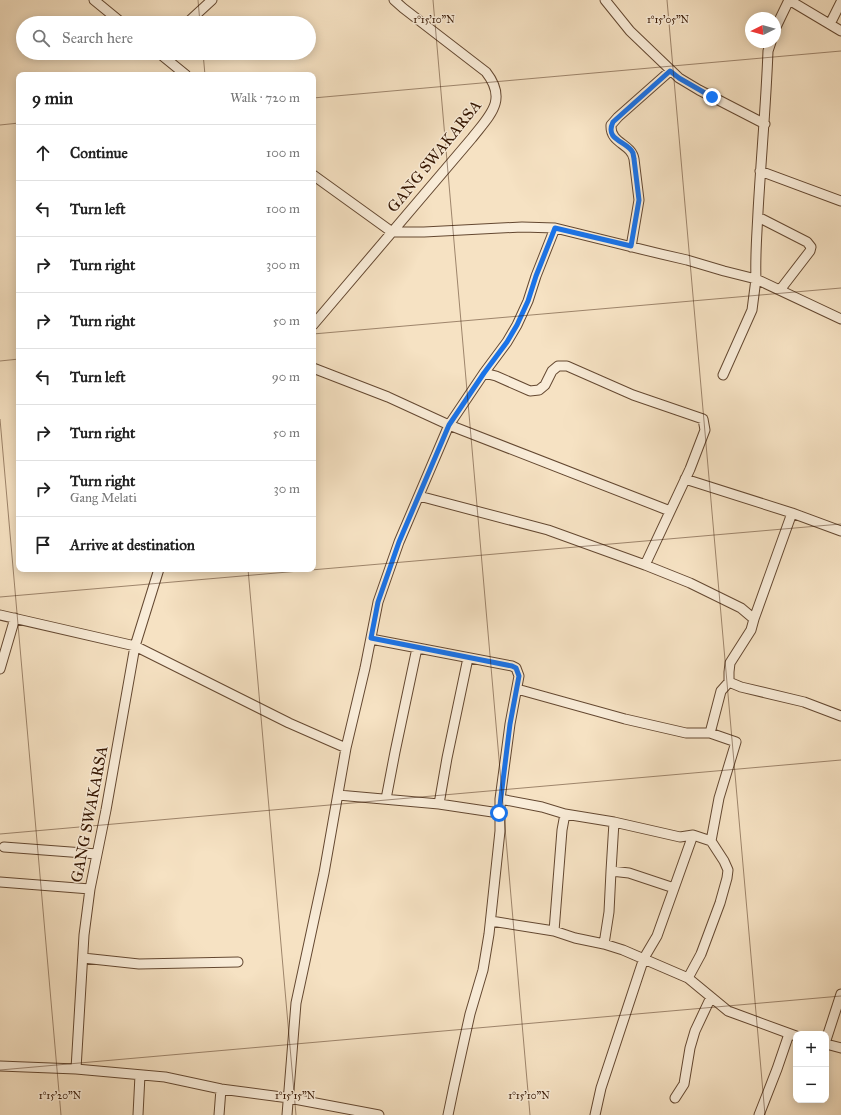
<!DOCTYPE html>
<meta charset="utf-8">
<style>
body{margin:0;font-family:"IM FELL Great Primer",serif;background:#f2f2f2;color:#222}
.controls{position:absolute;right:12px;bottom:12px;display:grid;overflow:hidden;border-radius:8px;box-shadow:0 2px 10px #0003}
.controls button{width:36px;height:36px;display:grid;place-items:center;padding:0;border:0;border-bottom:1px solid #e0e0e0;background:#fff;color:#222;font:20px sans-serif}
.compass{position:absolute;left:745px;top:12px;width:36px;height:36px;border-radius:50%;background:#fff;box-shadow:0 2px 10px #0003;rotate:265deg}
.stop{position:absolute;width:12px;height:12px;margin:-9px;border:3px solid #1a73e8;border-radius:50%;background:#fff}
.stop.end{background:#1a73e8;border-color:#fff;box-shadow:0 1px 4px #0008}
.list{margin:0;padding:0;list-style:none}
h2{display:flex;justify-content:space-between;align-items:center;height:52px;margin:0;padding:0 16px;font-size:17px}
h2 small{font-size:13px;font-weight:400;color:#767676}
.list li{display:grid;grid-template-columns:26px 1fr auto;gap:12px;align-items:center;box-sizing:border-box;height:56px;padding:0 16px;border-top:1px solid #e0e0e0}
.list b{display:block;font-size:15px;white-space:nowrap}
.list p{margin:0;font-size:13px;white-space:nowrap;color:#767676}
.list em{font-size:13px;font-style:normal;color:#767676}
.icon{flex:none;width:22px;height:22px;fill:none;stroke:currentColor;stroke-width:2;stroke-linecap:round;stroke-linejoin:round}
.map{position:relative;flex:none;width:841px;height:1115px;overflow:hidden}
.search{position:absolute;background:#fff;box-shadow:0 2px 10px #0003;left:16px;top:16px;width:300px;height:44px;display:flex;align-items:center;gap:10px;box-sizing:border-box;padding:0 14px;border-radius:22px;color:#767676;font-size:15px}
.panel{position:absolute;background:#fff;box-shadow:0 2px 10px #0003;left:16px;top:72px;width:300px;height:500px;border-radius:8px}
.map>svg:first-child{display:block}
.lines{fill:none;stroke-linecap:round;stroke-linejoin:round}
.minor-casing{stroke:#644831;stroke-width:11}
.minor{stroke:#f9ecd8;stroke-width:9}
.route{stroke:#1a73e8;stroke-width:5}
.ticks{fill:none;stroke:#341500;stroke-width:1;stroke-opacity:0.45}
.labels{text-anchor:middle;dominant-baseline:central;stroke-width:3;stroke-linejoin:round;paint-order:stroke}
.street-label{font-size:16px;fill:#341500;stroke:#f9ecd8}
.ticks-label{font-size:10px;text-anchor:middle;fill:#341500;stroke:#f9ecd8;stroke-width:3;stroke-linejoin:round;paint-order:stroke}
</style>
<div class="map">
<svg width="841" height="1115" viewBox="0 0 841 1115">
<rect width="100%" height="100%" fill="#f6e2c3"/>
<filter id="stains"><feTurbulence type="fractalNoise" baseFrequency=".005" numOctaves="4"/><feColorMatrix values="0 0 0 0 .2 0 0 0 0 .09 0 0 0 0 .02 0 0 0 .5 -.17"/></filter>
<radialGradient id="worn" r=".72"><stop offset=".6" stop-color="#630" stop-opacity="0"/><stop offset="1" stop-color="#630" stop-opacity=".3"/></radialGradient>
<g class="lines">
<defs>
<path id="minor" d="M94,0L122,23
M605,0L630,31L679,78L699,90L765,124
M789,0L841,31
M187,23L212,0
M830,24L841,2
M775,29L789,0
M159,53L186,75
M760,171L841,201
M313,175L392,232H424L522,227L555,228L661,254L687,260L724,271L756,279C755,256 757,234 758,212C761,158 766,105 768,51L771,42
M758,217L807,242L811,247L810,251L780,290
M631,247L639,200L634,159C631,143 610,144 611,125L618,117L670,71
M313,325L472,138C490,115 508,100 486,72L403,8L394,0
M313,368L388,397L449,425L670,511
M484,373L496,376L530,391L539,390L545,385L552,371L558,366H567L633,395L703,419L705,430L690,469L645,565
M723,375L752,310L756,279L841,319
M685,479L792,513L841,531
M419,496L548,530L645,565L690,583L741,608L754,619L751,630L730,663L729,672V682
M0,615L135,646L289,723L346,748
M754,619L792,513
M371,639L512,666L516,668L519,676L510,724L500,799V831L489,934L483,970L470,1014L454,1086L448,1115
M0,669L15,618
M517,689L625,719L686,733H710L721,691L729,682L741,687L804,702L841,716
M710,733L736,742L719,798L711,841
M338,795L439,804L499,813
M386,799L395,752L417,648
M500,799L542,807L565,814L562,830L554,931
M439,804L447,758L468,658
M565,814L614,822L680,837L693,835L711,841L724,861L728,870L727,878L720,903L701,954L688,978
M4,847L97,854
M611,871L614,822
M0,882L90,889
M491,921L554,931L575,938L604,944L623,950L688,978L728,1011L796,1036
M604,944L609,912L611,871L629,873L674,888
M83,958L139,964L238,962
M826,1040L841,994
M826,1044L841,1048
M0,1066L76,1069L165,1077L221,1089L289,1098L379,1115
M76,1069L84,935L90,889L106,810L135,646L159,569
M675,1098L684,1084L690,1048L695,1031L711,997
M138,1115L140,1075
M219,1115L221,1089
M287,1115L296,1003L324,873L346,748L365,668L378,602L399,542L449,425L484,373L507,342L517,325L528,301L536,276L555,228
M595,1115L601,1088L644,958L657,936L693,835
M759,1115L777,1069L789,1034"/>
</defs>
<use href="#minor" class="minor-casing"/>
<use href="#minor" class="minor"/>
</g>
<g class="lines">
<path class="route" d="M499,813L510,724L519,676L516,668L512,666L371,638L378,602L399,542L449,425L484,373L507,342L517,325L528,301L536,276L555,228L631,246L639,200L634,159C634,158 633,154 633,153C628,141 604,141 613,122L670,71L679,78L712,97"/>
</g>
<path class="ticks" d="M198,0L200,23M433,0L530,1115M667,0L765,1115M203,53L205,75M313,98L841,51M0,125L19,123M313,334L841,288M0,361L19,359M0,419L61,1115M248,569L296,1115M0,597L841,524M0,834L841,760M0,1070L841,996"/>
<g class="labels">
<g class="street-label">
<text transform="translate(434 156) rotate(-51)">GANG SWAKARSA</text>
<text transform="translate(89 814) rotate(-79)">GANG SWAKARSA</text>
</g>
</g>
<g class="ticks-label">
<text x="434" y="23">1°15'10"N</text>
<text x="668" y="23">1°15'05"N</text>
<text x="60" y="1099">1°15'20"N</text>
<text x="295" y="1099">1°15'15"N</text>
<text x="529" y="1099">1°15'10"N</text>
</g>
<rect width="100%" height="100%" filter="url(#stains)"/>
<rect width="100%" height="100%" fill="url(#worn)"/>
</svg>
<div class="controls">
<button>+</button>
<button>−</button>
</div>
<svg class="compass" viewBox="-18 -18 36 36"><path d="M0-13l5 13h-10z" fill="#e53935"/><path d="M0 13l5-13h-10z" fill="#767676"/></svg>
<div class="stop" style="left:499px;top:813px"></div>
<div class="stop end" style="left:712px;top:97px"></div>
<div class="search"><svg class="icon" aria-label="search" viewBox="0 0 24 24"><circle cx="10" cy="10" r="6"/><path d="M15 15l6 6"/></svg>Search here</div>
<section class="panel">
<h2>9 min<small>Walk · 720 m</small></h2>
<ul class="list">
<li><svg class="icon" aria-label="ahead" viewBox="0 0 24 24"><path d="M12 20V5M6 11l6-6 6 6"/></svg><div><b>Continue</b></div><em>100 m</em></li>
<li><svg class="icon" aria-label="left" viewBox="0 0 24 24"><path d="M17 20v-9H6M10 6l-5 5 5 5"/></svg><div><b>Turn left</b></div><em>100 m</em></li>
<li><svg class="icon" aria-label="right" viewBox="0 0 24 24"><path d="M7 20v-9h11M14 6l5 5-5 5"/></svg><div><b>Turn right</b></div><em>300 m</em></li>
<li><svg class="icon" aria-label="right" viewBox="0 0 24 24"><path d="M7 20v-9h11M14 6l5 5-5 5"/></svg><div><b>Turn right</b></div><em>50 m</em></li>
<li><svg class="icon" aria-label="left" viewBox="0 0 24 24"><path d="M17 20v-9H6M10 6l-5 5 5 5"/></svg><div><b>Turn left</b></div><em>90 m</em></li>
<li><svg class="icon" aria-label="right" viewBox="0 0 24 24"><path d="M7 20v-9h11M14 6l5 5-5 5"/></svg><div><b>Turn right</b></div><em>50 m</em></li>
<li><svg class="icon" aria-label="right" viewBox="0 0 24 24"><path d="M7 20v-9h11M14 6l5 5-5 5"/></svg><div><b>Turn right</b><p>Gang Melati</p></div><em>30 m</em></li>
<li><svg class="icon" aria-label="arrive" viewBox="0 0 24 24"><path d="M6 21V4h12l-3 4 3 4H6"/></svg><div><b>Arrive at destination</b></div></li>
</ul>
</section>
</div>
